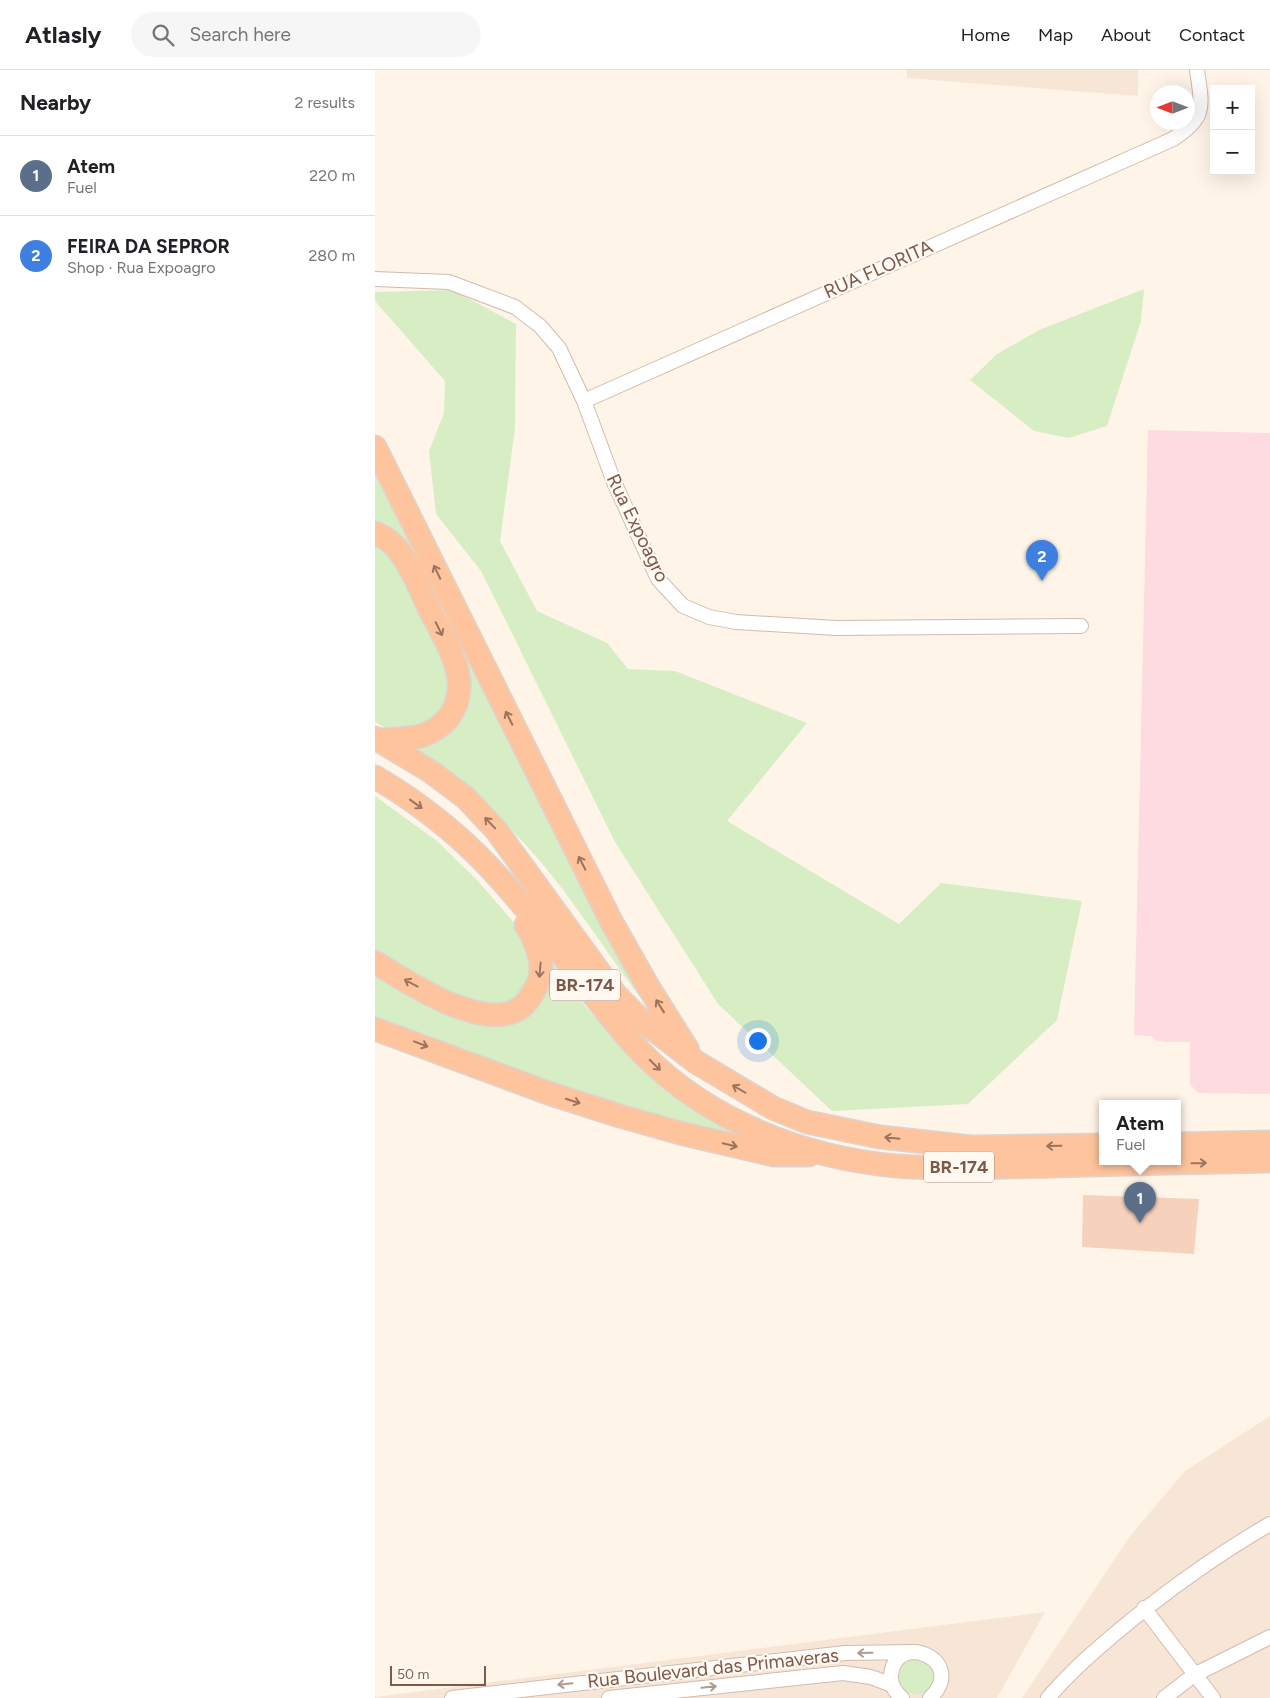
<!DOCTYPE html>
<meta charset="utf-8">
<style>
body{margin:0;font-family:Figtree,sans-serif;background:#f6f6f6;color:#202124}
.controls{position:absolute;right:15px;top:15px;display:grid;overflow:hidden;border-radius:0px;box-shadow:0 5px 20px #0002}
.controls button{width:45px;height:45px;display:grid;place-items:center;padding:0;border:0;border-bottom:1px solid #e0e0e0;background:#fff;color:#202124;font:25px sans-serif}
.compass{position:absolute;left:775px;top:15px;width:45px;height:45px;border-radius:50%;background:#fff;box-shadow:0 5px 20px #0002;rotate:270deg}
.scale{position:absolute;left:15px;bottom:12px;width:96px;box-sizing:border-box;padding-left:5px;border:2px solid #7c5949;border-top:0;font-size:14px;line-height:18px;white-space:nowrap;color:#7c5949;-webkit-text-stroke:4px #fff9f1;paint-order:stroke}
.you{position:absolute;left:382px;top:970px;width:18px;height:18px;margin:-12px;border:4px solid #fff;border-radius:50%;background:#1a73e8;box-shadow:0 0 0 8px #1a73e833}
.badge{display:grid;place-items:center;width:32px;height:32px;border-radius:50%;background:#d93025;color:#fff;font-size:16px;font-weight:700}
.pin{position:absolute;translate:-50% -41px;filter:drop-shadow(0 1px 2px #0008)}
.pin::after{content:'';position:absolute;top:26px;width:18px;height:15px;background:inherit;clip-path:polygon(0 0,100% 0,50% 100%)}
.popup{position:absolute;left:724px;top:1030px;width:82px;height:65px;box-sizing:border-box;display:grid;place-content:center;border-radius:0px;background:#fff;filter:drop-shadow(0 1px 4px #0005);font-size:16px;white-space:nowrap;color:#757577}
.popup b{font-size:19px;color:#202124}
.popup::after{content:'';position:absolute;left:50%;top:100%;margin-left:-10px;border:10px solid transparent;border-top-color:#fff}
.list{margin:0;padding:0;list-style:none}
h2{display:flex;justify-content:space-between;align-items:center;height:65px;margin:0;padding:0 20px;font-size:21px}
h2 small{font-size:16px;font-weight:400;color:#757577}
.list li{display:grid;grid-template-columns:32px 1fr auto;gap:15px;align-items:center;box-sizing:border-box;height:80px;padding:0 20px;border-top:1px solid #e0e0e0}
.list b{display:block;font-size:19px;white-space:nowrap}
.list p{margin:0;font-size:16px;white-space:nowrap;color:#757577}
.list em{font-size:16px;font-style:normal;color:#757577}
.icon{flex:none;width:28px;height:28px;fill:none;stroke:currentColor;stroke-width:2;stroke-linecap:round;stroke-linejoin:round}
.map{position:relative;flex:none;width:895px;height:1628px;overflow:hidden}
header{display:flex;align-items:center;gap:30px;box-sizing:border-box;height:70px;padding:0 25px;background:#fff;border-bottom:1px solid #e0e0e0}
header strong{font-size:24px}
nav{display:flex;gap:28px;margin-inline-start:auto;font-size:18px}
.search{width:350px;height:45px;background:#f6f6f6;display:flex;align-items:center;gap:12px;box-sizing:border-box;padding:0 18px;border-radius:28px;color:#757577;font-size:19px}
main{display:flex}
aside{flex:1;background:#fff}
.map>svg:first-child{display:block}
.residential{fill:#f7e6d6}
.medical{fill:#fddbe0}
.green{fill:#d7eec5}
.building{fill:#f6d2bd}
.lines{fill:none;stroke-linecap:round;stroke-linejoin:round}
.minor-casing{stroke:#d2bbac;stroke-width:16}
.trunk-casing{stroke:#ddd4d0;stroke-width:25}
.minor{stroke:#fff;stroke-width:14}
.trunk{stroke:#fec49d;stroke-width:22}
.oneway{stroke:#9c745e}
.oneway2{stroke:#b09b92}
.labels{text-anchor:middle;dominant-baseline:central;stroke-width:4.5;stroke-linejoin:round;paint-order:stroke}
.shield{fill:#fff9f1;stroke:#a3897b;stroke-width:1}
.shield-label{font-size:18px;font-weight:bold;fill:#7c5949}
.street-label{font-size:19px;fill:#7c5949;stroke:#fff9f1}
</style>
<header>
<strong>Atlasly</strong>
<div class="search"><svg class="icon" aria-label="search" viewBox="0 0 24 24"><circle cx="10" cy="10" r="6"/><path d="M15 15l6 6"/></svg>Search here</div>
<nav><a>Home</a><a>Map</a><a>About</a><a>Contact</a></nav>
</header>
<main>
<aside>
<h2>Nearby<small>2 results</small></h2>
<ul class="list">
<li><span class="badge" style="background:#5c6f8a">1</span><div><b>Atem</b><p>Fuel</p></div><em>220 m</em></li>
<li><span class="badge" style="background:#3f7fe0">2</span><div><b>FEIRA DA SEPROR</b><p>Shop · Rua Expoagro</p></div><em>280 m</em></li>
</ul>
</aside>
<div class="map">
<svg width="895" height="1628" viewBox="0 0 895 1628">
<rect width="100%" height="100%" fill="#fef5e8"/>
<path class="residential" d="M532,0H763V26L532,8Z
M895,1346V1628H647L755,1466L810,1401Z
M670,1542L622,1628H0V1627Z"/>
<path class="medical" d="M773,360L895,363V1024L823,1023L815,1014V972H791L783,971L776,966L759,965Z"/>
<path class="green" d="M769,219L766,251L732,356L694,368L659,361L595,310L622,284L664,260Z
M78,220L141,254L140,358L125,471L162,541L232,573L253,599L300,601L432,653L352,751L524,854L566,813L707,831L682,950L593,1034L457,1041L343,934L240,772L106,501L61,444L54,381L69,343L70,311L0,231V222Z
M0,390L276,934L265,927C226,875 192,819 148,772C115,737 74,709 36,679C72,673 77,656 93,627L0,455Z
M0,472L16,482L73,597L77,623L58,653L14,660L0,652Z
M0,726L62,771L102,810L148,863L159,899L140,933L101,938L0,881Z
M178,891L210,936L247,977L372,1069L312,1058L133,998L0,948V900L90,950L119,955L175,910Z
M533,1587L553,1589L563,1607C552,1627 545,1628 523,1619L520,1601Z"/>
<path class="building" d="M708,1125L824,1129L819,1184L707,1177Z"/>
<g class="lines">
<defs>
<path id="minor" d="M0,209L74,212L140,237L165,256L184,278L209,331L239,412L283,509L308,536L334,547L361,552L461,558L706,556
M209,331L798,69C832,47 827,37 822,0
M769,1538L838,1628
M77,1628L470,1583L539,1582
M234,1628L468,1603L496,1607L517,1615
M527,1628C520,1622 515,1614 516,1605C521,1559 594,1591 555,1628
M673,1628C694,1603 712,1588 736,1567C786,1525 838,1487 895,1454
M789,1628L819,1605L895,1567"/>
<path id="trunk" d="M0,377L236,851L274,918L313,980
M0,463C29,473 41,512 54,538C70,571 100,612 74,647C68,655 56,663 46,666C33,669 18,669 4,670
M0,668L55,701L91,728L121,760L241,925L265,949L321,992L398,1038L432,1052L505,1067L596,1077L728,1075
M0,707C41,731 82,763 115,798C165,851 207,914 254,969C321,1046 422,1087 522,1096C573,1100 624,1097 675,1096C748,1094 822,1092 895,1091
M0,892C32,912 114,967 149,935C153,931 157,924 160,919C173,900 162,873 151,855
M0,959L176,1024L245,1046L305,1063L399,1085H434
M802,1074L895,1072"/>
</defs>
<use href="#minor" class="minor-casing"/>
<use href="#trunk" class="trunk-casing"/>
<use href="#minor" class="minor"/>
<use href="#trunk" class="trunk"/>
</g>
<defs><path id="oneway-shaft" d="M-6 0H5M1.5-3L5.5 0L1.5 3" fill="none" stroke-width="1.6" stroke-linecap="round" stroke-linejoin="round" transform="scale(1.25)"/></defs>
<g class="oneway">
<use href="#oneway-shaft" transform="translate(62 502) rotate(-116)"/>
<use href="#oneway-shaft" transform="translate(64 559) rotate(64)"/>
<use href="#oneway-shaft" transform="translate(134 648) rotate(-117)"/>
<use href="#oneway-shaft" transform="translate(41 734) rotate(36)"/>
<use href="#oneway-shaft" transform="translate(115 753) rotate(-134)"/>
<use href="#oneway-shaft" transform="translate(207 793) rotate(-117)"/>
<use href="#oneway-shaft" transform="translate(165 900) rotate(95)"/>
<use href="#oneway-shaft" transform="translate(36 913) rotate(-152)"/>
<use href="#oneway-shaft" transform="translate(285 936) rotate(-122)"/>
<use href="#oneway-shaft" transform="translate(46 974) rotate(21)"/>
<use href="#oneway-shaft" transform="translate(280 995) rotate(45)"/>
<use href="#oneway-shaft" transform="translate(364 1019) rotate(-150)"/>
<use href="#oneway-shaft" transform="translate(198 1031) rotate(18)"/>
<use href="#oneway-shaft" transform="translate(517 1068) rotate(-174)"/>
<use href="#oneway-shaft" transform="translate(355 1075) rotate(13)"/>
<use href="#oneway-shaft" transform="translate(679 1076) rotate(179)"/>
<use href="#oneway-shaft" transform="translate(824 1093) rotate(-1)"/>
</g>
<g class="oneway2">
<use href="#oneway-shaft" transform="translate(490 1583) rotate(179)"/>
<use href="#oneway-shaft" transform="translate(190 1614) rotate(174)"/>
<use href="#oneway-shaft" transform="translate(334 1617) rotate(-6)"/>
</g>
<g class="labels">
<g class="shield">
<rect x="175" y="899.5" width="70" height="31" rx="4"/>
<rect x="549" y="1081.5" width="70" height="31" rx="4"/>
</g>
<g class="shield-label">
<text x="210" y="915">BR-174</text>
<text x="584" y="1097">BR-174</text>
</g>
<g class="street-label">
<text transform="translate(503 199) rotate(-24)">RUA FLORITA</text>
<text transform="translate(263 458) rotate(64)">Rua Expoagro</text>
<text transform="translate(338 1598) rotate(-6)">Rua Boulevard das Primaveras</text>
</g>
</g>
</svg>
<div class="controls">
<button>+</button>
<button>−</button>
</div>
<svg class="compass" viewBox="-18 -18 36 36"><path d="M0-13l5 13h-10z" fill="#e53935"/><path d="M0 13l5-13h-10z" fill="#757577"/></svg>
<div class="scale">50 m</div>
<div class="you"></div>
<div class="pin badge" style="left:765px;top:1153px;background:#5c6f8a">1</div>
<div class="popup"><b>Atem</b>Fuel</div>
<div class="pin badge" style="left:667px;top:511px;background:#3f7fe0">2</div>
</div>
</main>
